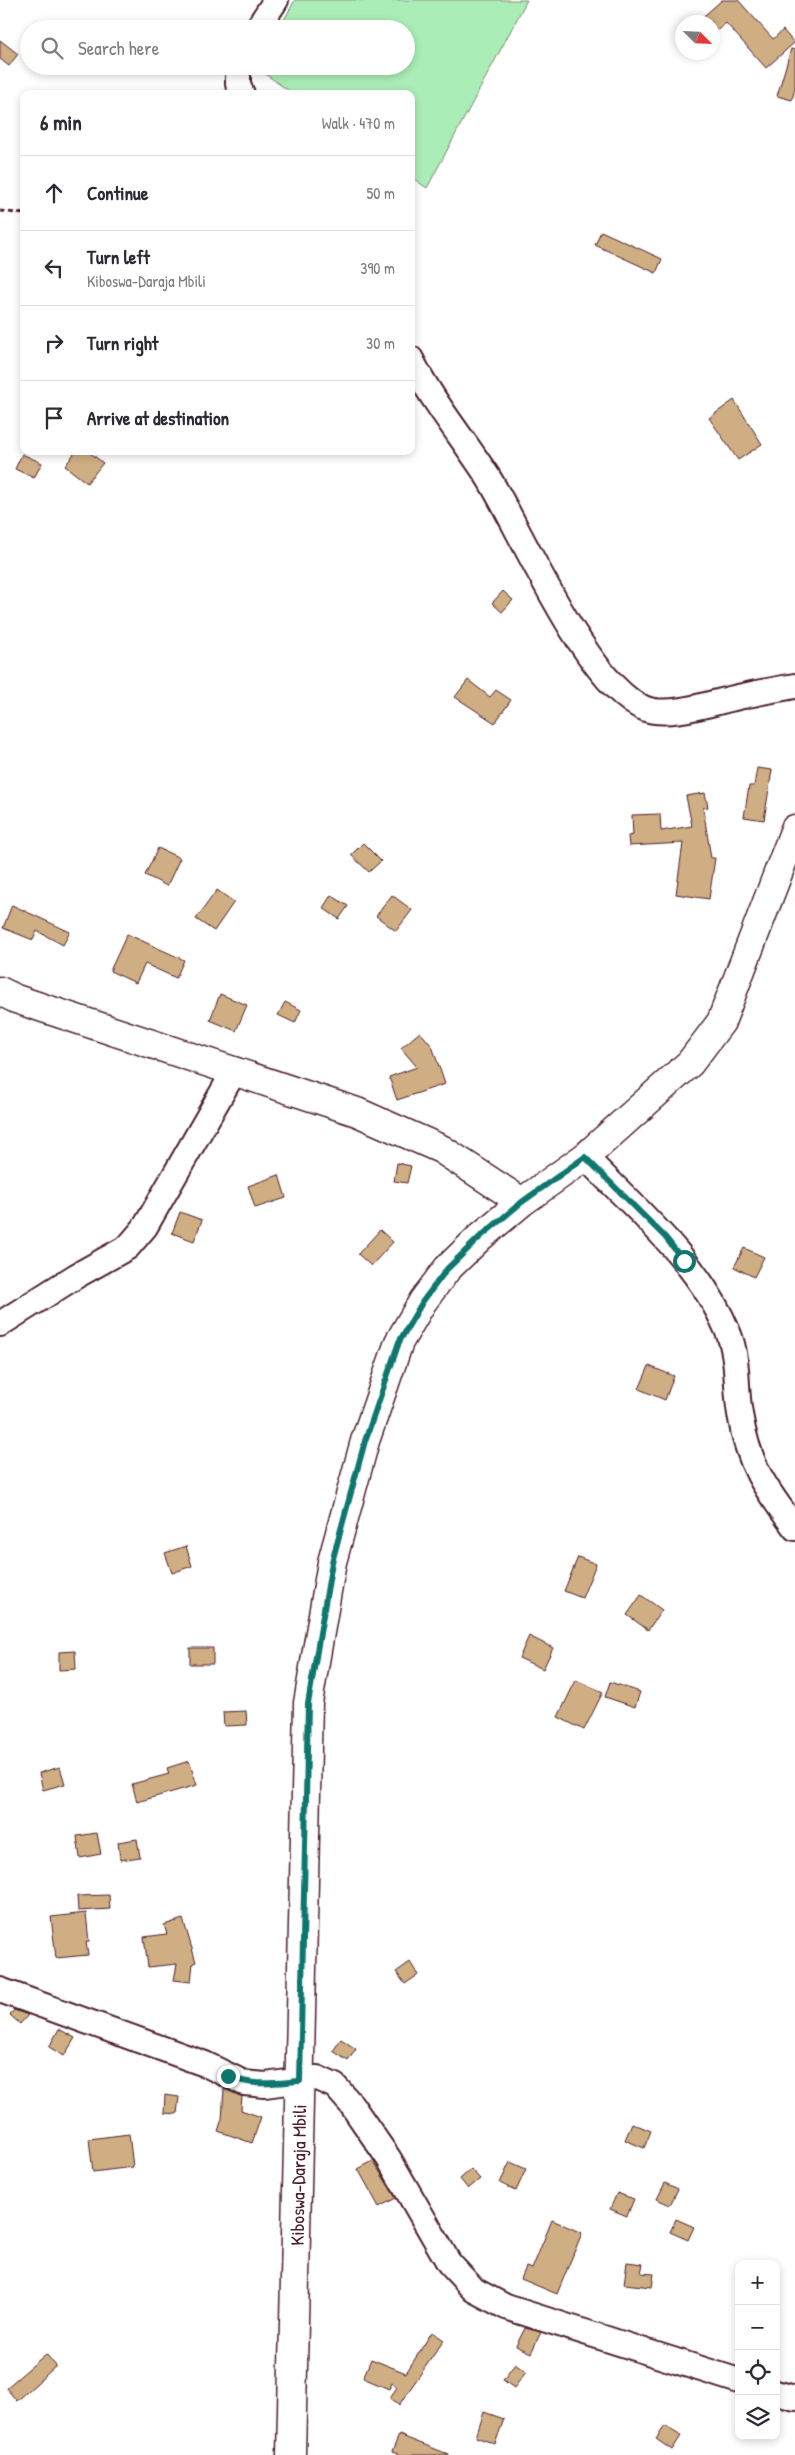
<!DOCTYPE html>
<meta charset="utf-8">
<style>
body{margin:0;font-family:"Patrick Hand",sans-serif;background:#f2f2f3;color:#2b2b33}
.controls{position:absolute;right:15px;bottom:15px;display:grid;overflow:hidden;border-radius:10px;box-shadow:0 2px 8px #0003}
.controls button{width:45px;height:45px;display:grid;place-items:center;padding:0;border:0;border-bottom:1px solid #e1e1e2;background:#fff;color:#2b2b33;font:25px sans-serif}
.compass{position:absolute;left:675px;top:15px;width:45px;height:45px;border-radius:50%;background:#fff;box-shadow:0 2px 8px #0003;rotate:114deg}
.stop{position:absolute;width:15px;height:15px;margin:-11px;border:4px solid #0f766e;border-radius:50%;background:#fff}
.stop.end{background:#0f766e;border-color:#fff;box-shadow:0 1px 5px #0008}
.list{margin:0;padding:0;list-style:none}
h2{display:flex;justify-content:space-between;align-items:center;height:65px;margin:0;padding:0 20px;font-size:21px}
h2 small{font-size:16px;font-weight:400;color:#7c7c81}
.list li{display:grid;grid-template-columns:32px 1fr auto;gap:15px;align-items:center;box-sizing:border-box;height:75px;padding:0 20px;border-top:1px solid #e1e1e2}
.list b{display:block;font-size:19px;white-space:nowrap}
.list p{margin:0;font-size:16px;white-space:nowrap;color:#7c7c81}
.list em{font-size:16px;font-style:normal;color:#7c7c81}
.icon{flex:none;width:28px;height:28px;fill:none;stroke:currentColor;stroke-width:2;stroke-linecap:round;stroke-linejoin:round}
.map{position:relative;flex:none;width:795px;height:2455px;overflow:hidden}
.search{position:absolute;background:#fff;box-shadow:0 2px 8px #0003;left:20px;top:20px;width:395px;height:55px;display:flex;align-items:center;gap:12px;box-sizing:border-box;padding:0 18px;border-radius:28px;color:#7c7c81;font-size:19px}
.panel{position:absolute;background:#fff;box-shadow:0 2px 8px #0003;left:20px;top:90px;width:395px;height:365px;border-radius:10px}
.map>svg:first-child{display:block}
.green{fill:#abedb6;stroke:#7a8670}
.building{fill:#d0ae83;stroke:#4a1f2b}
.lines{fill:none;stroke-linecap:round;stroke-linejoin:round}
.minor-casing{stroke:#4a1f2b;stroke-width:28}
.major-casing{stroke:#4a1f2b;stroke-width:31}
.path{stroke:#4a1f2b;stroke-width:3;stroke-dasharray:5 4;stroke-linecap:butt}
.minor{stroke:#fff;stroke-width:24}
.major{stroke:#fff;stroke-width:28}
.route{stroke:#0f766e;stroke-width:6}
.labels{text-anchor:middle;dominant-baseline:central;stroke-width:4.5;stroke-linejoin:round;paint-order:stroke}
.street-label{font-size:19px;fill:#4a1f2b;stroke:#fff}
</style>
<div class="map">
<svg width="795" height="2455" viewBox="0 0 795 2455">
<rect width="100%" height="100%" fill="#fff"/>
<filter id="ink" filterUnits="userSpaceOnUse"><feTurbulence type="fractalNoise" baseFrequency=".02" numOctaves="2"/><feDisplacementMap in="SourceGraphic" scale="10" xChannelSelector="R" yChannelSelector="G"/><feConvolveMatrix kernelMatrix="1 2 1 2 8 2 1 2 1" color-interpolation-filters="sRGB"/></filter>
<g filter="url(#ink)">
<path class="green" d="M295,0H527L427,188L411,177V94H293L257,68L406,66V29H279Z"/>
<path class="building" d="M722,0H738L773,39L783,30L794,43L766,68L726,23L712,35V22H697Z
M0,40L18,54L9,66L0,59Z
M791,49L795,50V88L792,100L777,96Z
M601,231L662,259L656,273L595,245Z
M734,400L762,444L738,460L709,418Z
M76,451H88L103,463L87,483L65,466Z
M22,454L42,463L34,478L15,469Z
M503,591L513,600L502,612L492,603Z
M468,680L490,697L496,690L511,700L495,723L455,697Z
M757,768L772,770L764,820L744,817L749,786H754Z
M705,793L708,807L703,808L711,858H715L709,899L676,894L683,843L629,846L628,836L633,835L632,815L660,814L661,831L692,826L686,796Z
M363,843L381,861L369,872L351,855Z
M158,848L180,858L167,886L145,875Z
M217,890L234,902L214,931L196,919Z
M331,895L348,906L339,919L323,908Z
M392,895L412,910L396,931L376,916Z
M12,905L70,932L63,945L37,931L33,940L3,928Z
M127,934L184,960L176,978L145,964L136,983L110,971Z
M220,994L247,1005L236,1031L210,1020Z
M285,1002L301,1010L295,1023L278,1015Z
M420,1032L432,1046L445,1084L397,1100L389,1077L417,1067L401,1048Z
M397,1163L411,1166L407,1183L394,1181Z
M279,1175L286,1198L255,1208L248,1186Z
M180,1212L202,1220L194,1241L172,1233Z
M380,1230L393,1242L371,1266L358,1254Z
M744,1248L764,1257L754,1277L734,1267Z
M649,1366L674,1376L665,1400L639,1389Z
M186,1546L192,1566L172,1573L165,1553Z
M578,1557L596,1564L582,1598L564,1591Z
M641,1595L662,1610L648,1630L627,1615Z
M529,1636L553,1648L543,1669L519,1658Z
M190,1648H213V1664H190Z
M75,1651L76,1669L59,1670V1652Z
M576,1680L603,1692L584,1730L558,1717Z
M610,1682L640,1692L635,1707L605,1697Z
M246,1711L247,1725L224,1726L223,1712Z
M189,1761L197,1785L137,1802L132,1784L169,1774L167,1768Z
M60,1767L65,1784L43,1790L39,1773Z
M97,1833L101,1854L80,1858L77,1836Z
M137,1839L140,1857L120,1860L118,1842Z
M109,1895L110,1909L78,1911L77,1896Z
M86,1913L89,1942H86L88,1955L56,1958L51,1917Z
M183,1919L196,1962L193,1963L191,1982L174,1980L177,1964L148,1967L144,1937L167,1934L164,1925Z
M410,1962L418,1975L405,1984L396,1972Z
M14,2010L28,2015L20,2024L10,2015Z
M59,2029L75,2038L64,2056L49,2047Z
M341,2039L356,2049L348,2061L333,2051Z
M224,2089L242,2096L241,2110L261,2117L252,2143L218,2131L222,2119Z
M165,2095L179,2097L177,2114L164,2113Z
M632,2123L651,2131L644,2148L625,2140Z
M129,2134L133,2167L93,2172L89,2139Z
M373,2161L396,2198L379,2207L358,2169Z
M510,2162L526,2169L516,2191L500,2183Z
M471,2169L480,2179L468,2189L460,2179Z
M665,2183L678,2189L670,2205L657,2199Z
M617,2193L634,2199L627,2216L610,2209Z
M676,2219L694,2227L688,2240L670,2232Z
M552,2220L582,2233L557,2294L521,2279L526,2267L532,2269Z
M627,2262L643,2264L641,2273L654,2274L652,2287L624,2284Z
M525,2328L541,2332L531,2353L516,2346Z
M432,2332L444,2340L399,2405L390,2399L397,2387L392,2383L389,2389L363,2378L371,2359L406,2373Z
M46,2354L56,2366L17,2401L6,2388Z
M515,2364L526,2372L514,2388L503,2380Z
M484,2412L504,2419L495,2444L476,2437Z
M665,2426L681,2436L672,2450L656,2439Z
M399,2435L448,2454V2455H401L392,2452Z"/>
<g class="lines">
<defs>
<path id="minor" d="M257,29L276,0
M238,66V84L242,94
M411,359C432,401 462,437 488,477C521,530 588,689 646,709C671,718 717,701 743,696C760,692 778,689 795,686
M585,1157C637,1210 699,1262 728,1332C739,1358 735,1387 740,1414C748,1465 765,1488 795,1528
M0,1324L76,1276L128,1247L145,1227L235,1070
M0,1990L205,2064L244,2083L265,2085L317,2078L335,2086L351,2104L389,2159L449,2263L474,2290L506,2307L739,2381
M776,2393L795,2398"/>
<path id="major" d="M0,991L16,999L357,1112L441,1149L522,1202
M291,2455L308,1703L332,1562L365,1441L399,1342L423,1301L447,1269L480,1237L522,1202L585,1157L690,1063L721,1022L795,829"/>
</defs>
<use href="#minor" class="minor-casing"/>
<use href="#major" class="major-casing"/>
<path class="path" d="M0,211L24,214"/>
<use href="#minor" class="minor"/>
<use href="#major" class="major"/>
</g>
</g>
<g class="lines" filter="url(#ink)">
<path class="route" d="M228,2076C252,2087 274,2083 300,2081L308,1704L332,1562L365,1441L399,1342L423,1301L447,1269L480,1237L522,1202L585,1157L665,1237L684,1261"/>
</g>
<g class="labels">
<g class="street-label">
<text transform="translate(298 2175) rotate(-89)">Kiboswa-Daraja Mbili</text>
</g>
</g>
</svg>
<div class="controls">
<button>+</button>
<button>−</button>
<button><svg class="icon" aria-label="locate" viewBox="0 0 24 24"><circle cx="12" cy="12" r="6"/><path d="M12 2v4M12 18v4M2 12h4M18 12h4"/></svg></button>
<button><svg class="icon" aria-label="layers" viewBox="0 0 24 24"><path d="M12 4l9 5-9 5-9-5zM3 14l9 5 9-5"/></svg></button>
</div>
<svg class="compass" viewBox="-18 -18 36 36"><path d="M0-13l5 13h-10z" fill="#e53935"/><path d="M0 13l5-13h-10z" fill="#7c7c81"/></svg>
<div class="stop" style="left:684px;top:1261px"></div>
<div class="stop end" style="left:228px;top:2076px"></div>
<div class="search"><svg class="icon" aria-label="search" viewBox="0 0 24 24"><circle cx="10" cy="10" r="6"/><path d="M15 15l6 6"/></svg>Search here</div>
<section class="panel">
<h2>6 min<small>Walk · 470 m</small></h2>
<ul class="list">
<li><svg class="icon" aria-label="ahead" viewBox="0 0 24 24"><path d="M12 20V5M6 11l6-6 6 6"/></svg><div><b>Continue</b></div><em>50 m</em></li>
<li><svg class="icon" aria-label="left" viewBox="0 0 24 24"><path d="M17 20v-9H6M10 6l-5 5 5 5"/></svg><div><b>Turn left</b><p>Kiboswa-Daraja Mbili</p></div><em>390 m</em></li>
<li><svg class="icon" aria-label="right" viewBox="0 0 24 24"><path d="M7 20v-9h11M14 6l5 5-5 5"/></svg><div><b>Turn right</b></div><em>30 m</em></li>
<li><svg class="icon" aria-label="arrive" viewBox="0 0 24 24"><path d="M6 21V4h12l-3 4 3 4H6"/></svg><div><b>Arrive at destination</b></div></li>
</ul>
</section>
</div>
